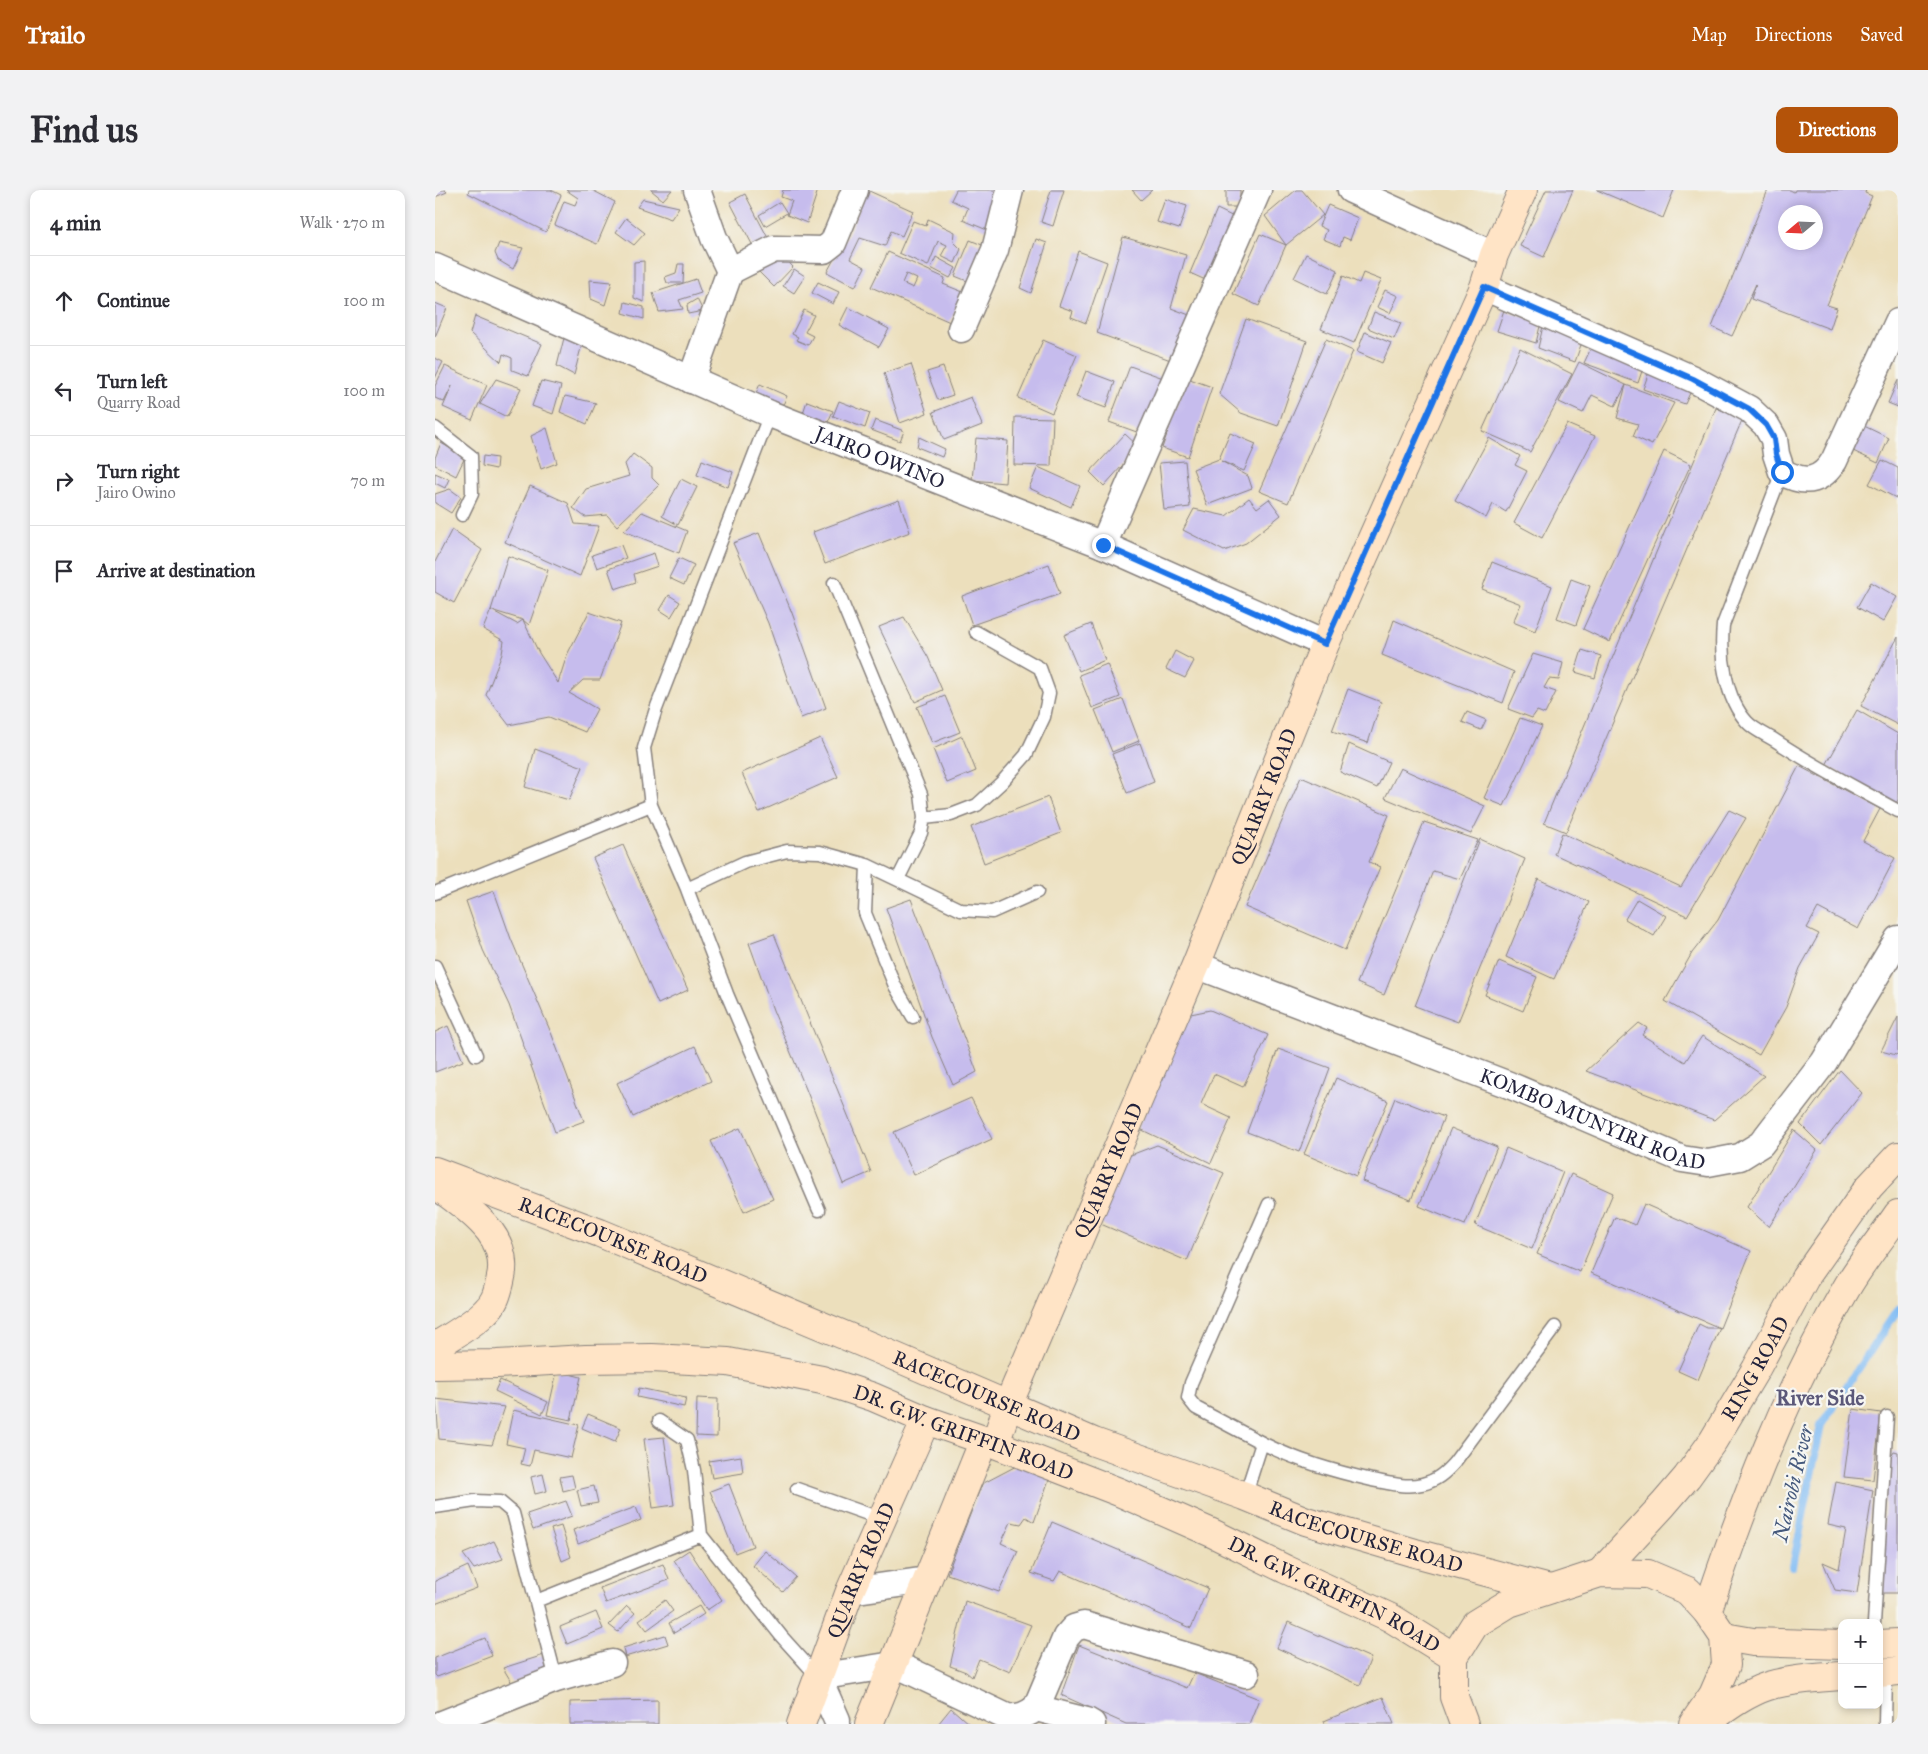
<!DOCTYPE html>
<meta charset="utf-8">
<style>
body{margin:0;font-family:"IM FELL Great Primer",serif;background:#f2f2f3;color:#2b2b33}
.controls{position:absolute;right:15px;bottom:15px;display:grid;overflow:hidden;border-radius:10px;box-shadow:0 2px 8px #0003}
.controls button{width:45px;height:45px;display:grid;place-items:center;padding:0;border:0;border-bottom:1px solid #e1e1e2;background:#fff;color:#2b2b33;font:25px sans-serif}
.compass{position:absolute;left:1343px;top:15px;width:45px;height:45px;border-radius:50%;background:#fff;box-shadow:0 2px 8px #0003;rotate:251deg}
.stop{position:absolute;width:15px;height:15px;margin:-11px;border:4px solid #1a73e8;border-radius:50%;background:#fff}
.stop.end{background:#1a73e8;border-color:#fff;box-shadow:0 1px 5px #0008}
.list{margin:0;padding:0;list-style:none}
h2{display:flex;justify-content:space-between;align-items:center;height:65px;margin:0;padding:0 20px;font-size:21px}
h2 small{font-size:16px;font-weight:400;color:#7c7c81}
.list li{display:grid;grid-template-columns:32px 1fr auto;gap:15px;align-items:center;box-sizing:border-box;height:90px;padding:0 20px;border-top:1px solid #e1e1e2}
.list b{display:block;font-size:19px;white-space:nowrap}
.list p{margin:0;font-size:16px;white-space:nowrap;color:#7c7c81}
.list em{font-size:16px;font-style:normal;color:#7c7c81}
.icon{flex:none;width:28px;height:28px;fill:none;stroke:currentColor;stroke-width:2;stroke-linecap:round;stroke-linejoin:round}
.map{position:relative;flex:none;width:1463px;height:1534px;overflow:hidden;border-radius:10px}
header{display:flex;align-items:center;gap:30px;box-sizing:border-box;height:70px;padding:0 25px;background:#b45309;color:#fff}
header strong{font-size:24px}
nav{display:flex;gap:28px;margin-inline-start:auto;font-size:18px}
.intro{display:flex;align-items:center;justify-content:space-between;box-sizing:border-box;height:120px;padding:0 30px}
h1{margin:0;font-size:35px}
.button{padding:12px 22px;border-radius:10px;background:#b45309;color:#fff;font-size:18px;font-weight:700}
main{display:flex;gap:30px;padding:0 30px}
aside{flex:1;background:#fff;border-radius:10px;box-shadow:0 2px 8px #0003}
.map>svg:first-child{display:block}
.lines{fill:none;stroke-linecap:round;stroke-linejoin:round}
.stream{stroke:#83bdf4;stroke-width:8}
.building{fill:#c6bced;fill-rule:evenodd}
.lane-casing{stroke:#87807c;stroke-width:15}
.street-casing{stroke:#87807c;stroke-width:29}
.secondary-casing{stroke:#87807c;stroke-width:30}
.lane{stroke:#fff;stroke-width:12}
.street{stroke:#fff;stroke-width:26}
.secondary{stroke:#ffe4c6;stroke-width:28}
.route{stroke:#1a73e8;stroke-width:6}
.labels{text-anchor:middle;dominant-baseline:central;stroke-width:4.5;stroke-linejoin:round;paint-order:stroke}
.street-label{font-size:20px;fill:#22223b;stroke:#f6f6f2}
.neighbourhood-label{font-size:21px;font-weight:bold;fill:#5b5879;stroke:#f6f6f2}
.water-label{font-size:21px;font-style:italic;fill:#44587c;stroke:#f6f6f2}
</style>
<header>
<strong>Trailo</strong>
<nav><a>Map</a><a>Directions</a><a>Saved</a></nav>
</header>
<div class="intro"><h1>Find us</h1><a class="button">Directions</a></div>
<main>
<aside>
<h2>4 min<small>Walk · 270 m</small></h2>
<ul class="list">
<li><svg class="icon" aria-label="ahead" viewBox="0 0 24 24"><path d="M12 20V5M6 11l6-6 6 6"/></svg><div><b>Continue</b></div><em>100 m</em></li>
<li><svg class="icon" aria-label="left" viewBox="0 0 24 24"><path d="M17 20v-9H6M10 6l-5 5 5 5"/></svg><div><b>Turn left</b><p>Quarry Road</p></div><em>100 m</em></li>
<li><svg class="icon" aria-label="right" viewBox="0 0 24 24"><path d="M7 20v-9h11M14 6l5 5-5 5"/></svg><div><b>Turn right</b><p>Jairo Owino</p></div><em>70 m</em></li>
<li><svg class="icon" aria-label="arrive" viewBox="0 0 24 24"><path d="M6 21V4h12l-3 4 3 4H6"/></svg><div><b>Arrive at destination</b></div></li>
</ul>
</aside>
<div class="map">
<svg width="1463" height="1534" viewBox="0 0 1463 1534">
<rect width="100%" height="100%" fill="#f6f6f2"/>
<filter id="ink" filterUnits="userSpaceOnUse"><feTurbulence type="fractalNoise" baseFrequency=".02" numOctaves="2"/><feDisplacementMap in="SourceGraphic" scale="10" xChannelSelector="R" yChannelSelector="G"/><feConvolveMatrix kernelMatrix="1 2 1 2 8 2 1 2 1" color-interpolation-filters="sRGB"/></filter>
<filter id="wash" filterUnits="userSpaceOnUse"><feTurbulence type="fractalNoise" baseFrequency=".0096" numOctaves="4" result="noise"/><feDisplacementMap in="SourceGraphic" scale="20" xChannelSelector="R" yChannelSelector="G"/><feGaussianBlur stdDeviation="1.12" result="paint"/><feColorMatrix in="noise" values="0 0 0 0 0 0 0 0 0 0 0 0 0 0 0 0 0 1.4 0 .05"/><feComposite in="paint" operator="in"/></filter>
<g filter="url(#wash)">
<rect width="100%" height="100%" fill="#ecdfbc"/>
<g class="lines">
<path class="stream" d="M1358,1376L1386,1235L1463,1119"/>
</g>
<g id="blocks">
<path class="building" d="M0,0H10L12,2L0,7Z
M34,0H116L126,5L111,42L33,3Z
M131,0H157L180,12L162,54L120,35L129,11L140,15L143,8Z
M216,0H237L228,10Z
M348,0H383L372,33L352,25L357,11L346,7Z
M432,0L478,21L467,46L456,41L450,56L425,48L415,69L430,77L420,97L392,82L414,42Z
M521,0H568L552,40L528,30L533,18L516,10Z
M616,0H629L618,36L606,32Z
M697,0H717L706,10Z
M791,0H805V17H791Z
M861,0H867L888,25L851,55L830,26Z
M1111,0H1138L1109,67L1085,56Z
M1162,0H1239L1228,28Z
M1333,0H1355L1359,2L1360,0H1431L1430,3L1437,6L1392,115L1402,118L1395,139L1316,109L1321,94L1297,146L1277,137ZM1350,22H1380V52H1350Z
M310,4L334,50L319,58L295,12Z
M208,9L244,17L236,29L202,17Z
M730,9L752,16L744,39L722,32Z
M345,12L352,23L330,36L324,25Z
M893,15L923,28L915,50L908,47L905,56L888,49L892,40L884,36Z
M782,19L803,29L777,93L755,83Z
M191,28L210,43L199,55L181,42Z
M493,29L520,42L519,52L526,59L520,73L506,66L512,55L503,51L493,76L464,63L478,31L491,36Z
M825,44L851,55L824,116L798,104Z
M688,47L751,65L736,118L757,126L741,172L662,143Z
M601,49L612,53L596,103L585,98Z
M535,50L552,57L537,93L520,86Z
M64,53L88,58L78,79L63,70L60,63Z
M643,61L672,72L651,133L636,127L638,121L624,116Z
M344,62L358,77L339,97L324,82Z
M453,62L510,88L508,94L528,102L515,132L436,97ZM471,84L482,89L478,98L467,93Z
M871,64L903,80L892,104L859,88Z
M501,67L521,78L515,88L496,78Z
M209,71V112L199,108V72Z
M243,74H249L248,93H232L230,87L241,83Z
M359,79L370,86L359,103L348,96Z
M928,83L946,90L919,153L886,139L908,86L924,93Z
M261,89L266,103L244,110L248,119L224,122L218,103Z
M155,90L177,92L170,115L156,109Z
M383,92L404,102L398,114L377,103Z
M950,100L963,106L955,123L942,117Z
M262,109L268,121L253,124L252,115Z
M190,112L209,117V129L188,123Z
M0,113L12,118L0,147Z
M413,117L454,139L444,157L404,135Z
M369,120L379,125L370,142L378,146L373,155L361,150L363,147L357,144Z
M1069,120L1106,132L1101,153L1062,141Z
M939,122L966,133L959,149L933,138Z
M40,126L107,154L93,186L77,180V168L68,164L66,172L35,143Z
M811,129L872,151L843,236L806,223L784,204Z
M1108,136L1148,149L1140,172L1103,158Z
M930,142L956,153L947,173L922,162Z
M129,148L147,154L139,185L122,176Z
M891,149L918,161L853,313L824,301Z
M608,150L642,165L617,223L583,208Z
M1157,156L1209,175L1203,193L1149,173Z
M1085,158L1137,184L1095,262L1047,241Z
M0,168L8,172L0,188Z
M1144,172L1191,195L1180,216L1157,205L1148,223L1124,212Z
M476,174L492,223L465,233L449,183Z
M10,176L52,195L37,230L8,217L17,196L9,212L0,208V196Z
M695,176L731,189L710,245L674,232Z
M508,177L518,205L503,210L492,182Z
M1215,179L1259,194L1250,214L1208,199Z
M651,181L680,192L671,218L641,207Z
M752,188L777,197L753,267L727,258Z
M61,189L86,198L72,227L45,214Z
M1463,190V217L1453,213Z
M106,191L126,196L118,224L97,216Z
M325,194L352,206L348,215L321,203Z
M1191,195L1239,213L1217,255L1198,246L1203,234L1182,228Z
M130,206L161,213L152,234L125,222Z
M536,207L547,235L509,250L498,222Z
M372,211L398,221L393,232L368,223Z
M404,211L435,223L430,238L398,226Z
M1281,218L1308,228L1131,642L1109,633Z
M580,227L618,228L616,276L579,275Z
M440,230L469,241L465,251L436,240Z
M1132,234L1160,246L1107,348L1079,333Z
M1425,234L1454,248L1443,273L1414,259Z
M112,238L122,273L106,279L96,246Z
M795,243L821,254L809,281L786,271L813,286L817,298L772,315L758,279L784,269Z
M690,244L704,257L669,296L655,282Z
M484,247L510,259L507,267L482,257Z
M541,248L573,251L570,293L537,290Z
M1054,248L1085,266L1080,275L1092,281L1071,322L1058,314L1051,328L1020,311Z
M6,253L30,267L21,286L0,275V268Z
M1229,261L1256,274L1175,452L1148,439Z
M198,264L217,278V288L224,295L182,336L172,325L150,327L138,318L151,299L194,286L190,274Z
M48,266L62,268L61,279L47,276Z
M267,270L298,282L293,297L262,285Z
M1447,270L1463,278V309L1434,294Z
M750,271L755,317L729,320L724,273Z
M603,277L645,296L636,317L594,298Z
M0,283L14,289L10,298L0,293Z
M246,289L262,297L243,335L227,326Z
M95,296L133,313L140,334L164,336L145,386L70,352Z
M15,299L26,307L16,323L0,313V304Z
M814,308L822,318L834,309L846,325L811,353L789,361L748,340L759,319L791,326Z
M464,310L475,342L390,374L378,342Z
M207,322L252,341L244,363L189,341Z
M17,339L47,360L19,413L0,402V372Z
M324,343L357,423L391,518L366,528L333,433L298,353Z
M186,355L191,368L162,378L157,365Z
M219,363L223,376L199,384L201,392L180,399L173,379Z
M73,366L113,380L94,435L88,430L104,463L123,493L132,465L154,422L186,433L165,490H148L134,503L162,519L150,542L114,527L74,535L51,505L67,464L69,451L48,439L56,420L82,434L88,430L56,420Z
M244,368L259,375L249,395L234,388Z
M1057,372L1117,396L1100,441L1078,432L1086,414L1047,399Z
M614,374L625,404L537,435L527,406Z
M1136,389L1155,396L1141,435L1122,428Z
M1436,392L1462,407L1448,432L1422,417Z
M234,405L245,412L236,427L225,420Z
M469,427L493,467L507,500L480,512L444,437Z
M959,430L1079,482L1068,513L947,465Z
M656,434L670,470L644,481L629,445Z
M1463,447V535L1426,516Z
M1147,460L1166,466L1160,488L1140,482Z
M740,461L759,471L750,488L731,479Z
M1098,464L1128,473L1124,490L1114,489L1109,498L1121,502L1110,524L1102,521L1097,528L1073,519Z
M672,474L685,507L657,518L644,485Z
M913,499L946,512L933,553L897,541Z
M510,506L525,542L497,553L482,517Z
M688,509L704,551L677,562L660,520Z
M1422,520L1463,544V610L1460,615L1391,575Z
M1032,522L1051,530L1046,540L1027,532Z
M1085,528L1107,536L1069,616L1049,608Z
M527,546L541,581L512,593L498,559Z
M385,548L403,587L324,622L307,583Z
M705,553L719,592L692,603L677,564Z
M914,554L954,572L942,598L905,582Z
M100,559L148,577L134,610L90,597Z
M1364,576L1445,619L1428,651L1460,668L1423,739L1383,718L1372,738L1384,744L1365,778L1351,817L1324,865L1230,811L1257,763L1283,730Z
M965,578L1050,616L1036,644L950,608Z
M866,587L954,625L934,672L945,677L910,760L810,717Z
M613,607L626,643L549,673L536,637Z
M1294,620L1311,628L1252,726L1119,664L1127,643L1246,697Z
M989,632L1043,650L1025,689L998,681L949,805L922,793Z
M1045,649L1090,669L1023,832L980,816Z
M188,655L253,800L223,814L158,668Z
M1103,689L1154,712L1119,789L1071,767Z
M59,701L76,749L117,845L149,931L120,942L74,815L48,760L31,711Z
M476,709L542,882L518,895L497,847L451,718Z
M1202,709L1231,726L1219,746L1190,729Z
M339,744L436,982L408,994L371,899L338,820L314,753Z
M1064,771L1102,787L1088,821L1050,805Z
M775,820L833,845L808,897L779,884L766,914L796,928L776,973L703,938L751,825Z
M1463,827V863L1461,865L1446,861Z
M1204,833L1212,838L1207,845L1250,872L1267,846L1329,886L1279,930L1151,881Z
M13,836L28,871L0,882V842Z
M260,856L276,891L198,927L182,893Z
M843,859L895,878L864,962L812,942Z
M1405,880L1427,903L1386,955L1365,934Z
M901,888L953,911L921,986L869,964Z
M536,908L557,949L479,985L459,942Z
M960,908L1009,927L976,1010L927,991Z
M305,938L338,1009L309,1022L276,951Z
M1016,938L1062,957L1030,1035L984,1016Z
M1359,940L1382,960L1334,1037L1312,1017Z
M722,955L789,983L752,1071L661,1032L688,968Z
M1071,958L1128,982L1097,1059L1040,1035Z
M1136,984L1178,1003L1145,1082L1102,1064Z
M1209,1014L1316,1061L1285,1138L1263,1190L1243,1181L1264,1134L1272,1138H1285L1156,1083L1180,1027L1200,1035Z
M122,1181L146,1187L136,1230L112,1225Z
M65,1190L113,1212L107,1224L60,1201Z
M204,1198L251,1208L249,1217L202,1207Z
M262,1208L283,1209L282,1247L261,1246Z
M1,1209L70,1217L57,1255L4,1249Z
M1418,1219L1446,1223L1438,1290L1409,1287Z
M78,1220L144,1235L136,1268L99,1260L95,1276L86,1274L90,1258L71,1254Z
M153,1224L186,1238L180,1252L147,1238Z
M229,1247L239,1315L218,1318L209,1249Z
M1459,1261L1463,1262V1403H1445L1452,1272Z
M306,1266L308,1283L277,1288L274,1271Z
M589,1272L617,1281L599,1332L591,1327L586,1334L576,1332L566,1353L583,1361L564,1402L512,1384L547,1294Z
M108,1284L112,1301L100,1304L96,1287Z
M137,1285L140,1298L128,1301L125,1287Z
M1401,1292L1438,1300L1422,1403L1400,1400L1388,1372L1404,1379L1411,1339L1393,1335Z
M294,1294L318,1356L300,1363L275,1301Z
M159,1296L163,1313L146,1316L142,1300Z
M131,1311L137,1326L98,1340L92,1324Z
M201,1317L206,1330L143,1354L138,1340Z
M617,1332L773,1398L756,1438L625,1381L619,1391L596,1383Z
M126,1336L136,1367L127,1371L116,1339Z
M59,1351L68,1369L39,1379L28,1364Z
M254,1360L287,1410L272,1420L239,1370Z
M330,1361L361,1387L348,1402L318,1376Z
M228,1374L234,1390L171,1413L165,1398Z
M33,1376L42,1398L0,1414V1391Z
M230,1410L238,1421L212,1440L204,1430Z
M530,1411L596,1435L575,1482L544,1469L537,1487L531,1482L515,1476Z
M192,1416L200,1423L183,1442L174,1435Z
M264,1416L269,1424L239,1443L234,1433Z
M161,1422L168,1439L132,1454L125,1437Z
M853,1432L936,1468L925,1495L842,1458Z
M230,1445L233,1454L190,1467L188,1458Z
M50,1448L57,1466L2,1487L0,1485V1468Z
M644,1455L752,1498L759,1483L824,1509L814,1534H691L626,1505Z
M109,1465L114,1480L77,1493L68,1478Z
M948,1507L959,1534H890L889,1531Z
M223,1510V1534H135V1512Z
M516,1518L534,1534H503Z"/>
</g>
</g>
<g filter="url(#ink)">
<use href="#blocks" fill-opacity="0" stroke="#87807c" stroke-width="1"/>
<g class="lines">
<defs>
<path id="lane" d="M335,224L221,519L209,558L216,615L252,699L292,804L384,1020
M0,238L36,266L37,304L27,325
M1347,282L1288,435C1285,466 1290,508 1312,532C1319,540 1332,545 1341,551C1380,577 1422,598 1463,621
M399,393L486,604L489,628L486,643L463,689
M489,628L516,625L542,615L567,592L591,565L609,527L614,503L605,478L541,442
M432,675L430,723L460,796L478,827
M252,699L310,672L352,661L385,662L432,675L526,720L557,722L602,702
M0,703L216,615
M0,776L41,865
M224,1231L252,1250L259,1280L266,1345
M827,1253L761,1218L753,1208L756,1193L834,1014
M362,1299L447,1329
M810,1306L827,1253C863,1271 898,1281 937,1290C954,1293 970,1298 987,1294C1001,1291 1010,1283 1019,1273L1120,1137
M0,1317L40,1311L65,1312L78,1323L121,1489
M101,1411L266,1345L347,1447L383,1487
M1439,1433L1452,1227
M1450,1534L1451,1482"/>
<g id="street">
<path d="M262,0L279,48L295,81L339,59L389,60L398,53L420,0"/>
<path d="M916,0L1059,65"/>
<path id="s1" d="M0,77L335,224L668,355L890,454"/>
<path d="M1049,97L1258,189L1314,219L1331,235L1339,249L1341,264L1347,282C1369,294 1385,293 1399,271L1463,132"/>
<path d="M526,139L560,60L575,0"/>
<path d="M256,190L295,81"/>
<path d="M668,355L823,0"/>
<path id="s2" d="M761,775L1074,895L1247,969L1273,973L1305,967L1326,954L1389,872L1463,749"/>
<path d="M415,1401L492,1390"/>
<path d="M601,1518L652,1531L657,1534"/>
<path d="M402,1530L383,1487L458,1475L473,1480L572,1527C584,1528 592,1525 601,1518L631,1447L639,1438L649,1435L811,1484"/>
<path d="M7,1534L121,1489L177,1473"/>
</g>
<g id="secondary">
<path id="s3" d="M0,981L165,1043L454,1164L659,1252L810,1306L871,1331L980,1363L1115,1399"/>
<path d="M0,994C31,1019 78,1044 65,1092C62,1104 60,1113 50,1122C36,1136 16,1146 0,1157"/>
<path id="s4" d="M0,1175L62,1174L151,1169L217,1168L293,1172L387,1190L438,1207L491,1230L560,1254L684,1302L777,1343L850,1379L956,1428L1019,1467"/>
<path id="s5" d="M560,1254L573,1215L761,775L890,454L1049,97L1059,65L1088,0"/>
<path id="s6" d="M1165,1383L1228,1315L1252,1287L1278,1251L1321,1179L1370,1088L1434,997L1463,966"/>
<path d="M1272,1422C1309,1310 1352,1200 1411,1099C1426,1073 1446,1049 1463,1024"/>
<path d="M1289,1447L1318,1452L1407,1455"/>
<path d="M1444,1454L1463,1453"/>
<path d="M1444,1483L1463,1481"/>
<path id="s7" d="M366,1534L415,1401L491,1230"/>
<path d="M434,1534L549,1250"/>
<path d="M1029,1534L1019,1507V1467L1040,1434L1074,1413L1165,1383L1213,1384L1253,1401L1272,1422L1289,1447L1291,1475L1278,1505L1258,1534"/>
<path d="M1269,1534C1289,1520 1309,1504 1333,1496C1357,1489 1382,1488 1407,1486"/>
</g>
</defs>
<use href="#lane" class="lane-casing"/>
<use href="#street" class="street-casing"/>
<use href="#secondary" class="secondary-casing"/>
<use href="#lane" class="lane"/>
<use href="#street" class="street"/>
<use href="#secondary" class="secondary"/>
</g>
</g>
<g class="lines" filter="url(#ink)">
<path class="route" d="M668,355L890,454L1049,97L1258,189L1314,219L1331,235L1339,249L1341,264L1347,282"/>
</g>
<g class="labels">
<g class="street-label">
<text stroke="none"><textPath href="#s1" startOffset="484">JAIRO OWINO</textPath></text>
<text stroke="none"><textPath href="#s5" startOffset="701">QUARRY ROAD</textPath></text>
<text stroke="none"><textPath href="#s2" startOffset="426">KOMBO MUNYIRI ROAD</textPath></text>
<text stroke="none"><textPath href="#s5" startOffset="296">QUARRY ROAD</textPath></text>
<text stroke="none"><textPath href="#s3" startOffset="191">RACECOURSE ROAD</textPath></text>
<text stroke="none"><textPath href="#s6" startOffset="258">RING ROAD</textPath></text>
<text stroke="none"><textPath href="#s3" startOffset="596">RACECOURSE ROAD</textPath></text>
<text stroke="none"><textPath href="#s4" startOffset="540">DR. G.W. GRIFFIN ROAD</textPath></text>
<text stroke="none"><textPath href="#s3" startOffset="1001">RACECOURSE ROAD</textPath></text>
<text stroke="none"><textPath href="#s7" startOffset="165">QUARRY ROAD</textPath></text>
<text stroke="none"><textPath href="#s4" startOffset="945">DR. G.W. GRIFFIN ROAD</textPath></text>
</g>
<g class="neighbourhood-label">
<text x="1385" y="1208">River Side</text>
</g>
<g class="water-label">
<text transform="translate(1358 1293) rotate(-77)">Nairobi River</text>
</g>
</g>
</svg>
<div class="controls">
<button>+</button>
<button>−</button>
</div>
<svg class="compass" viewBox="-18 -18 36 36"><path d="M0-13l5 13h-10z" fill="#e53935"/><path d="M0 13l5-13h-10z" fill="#7c7c81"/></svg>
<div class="stop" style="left:1347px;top:282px"></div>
<div class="stop end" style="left:668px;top:355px"></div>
</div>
</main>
